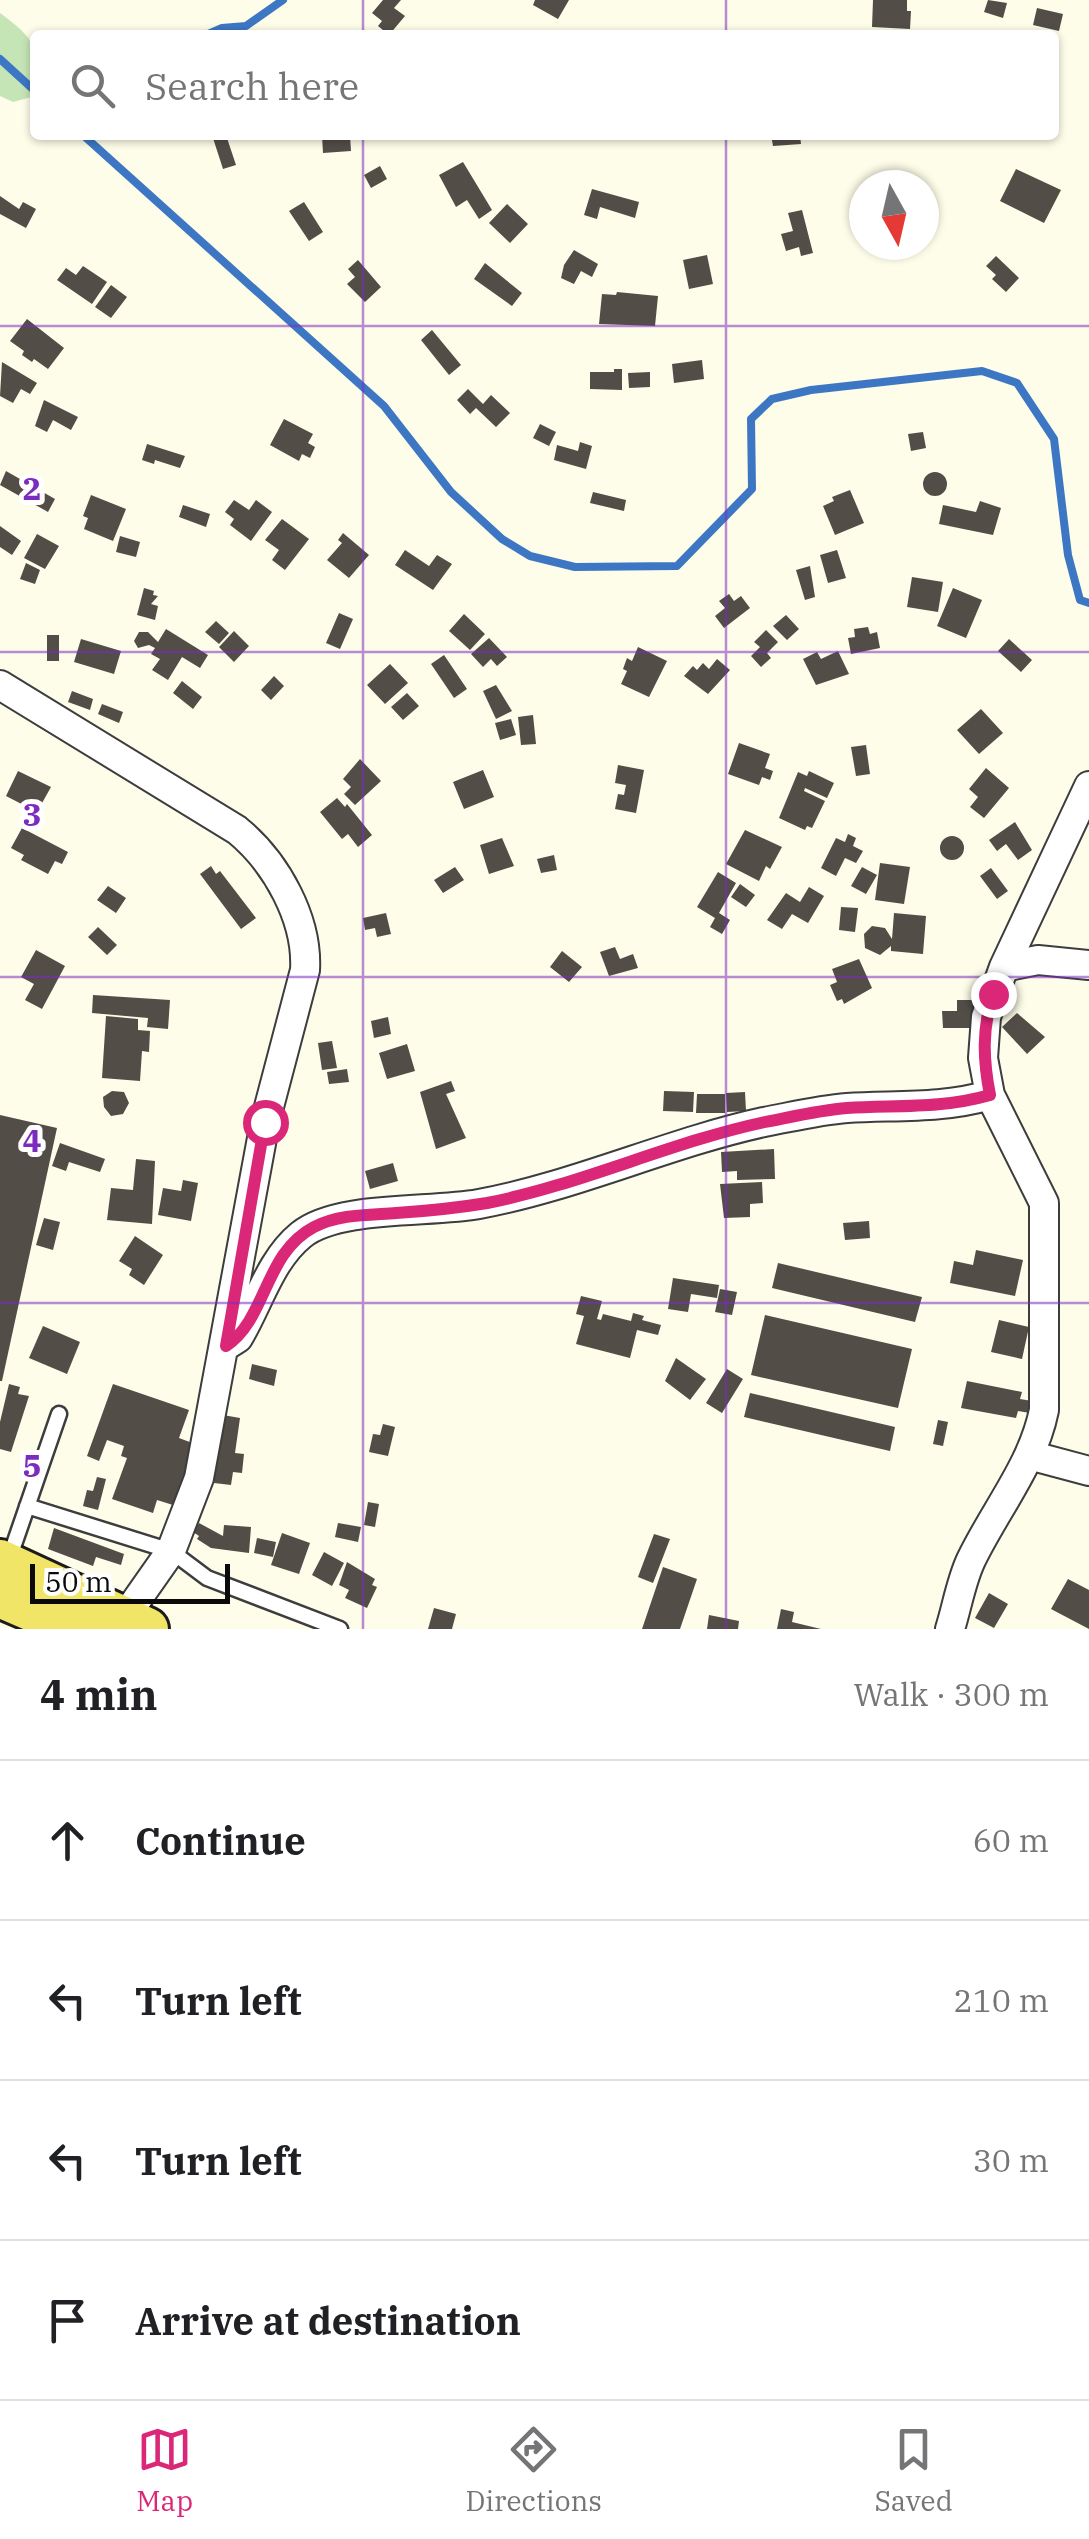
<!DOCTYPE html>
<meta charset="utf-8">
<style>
body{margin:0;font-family:"IBM Plex Serif",serif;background:#f6f6f6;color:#202124}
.compass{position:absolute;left:849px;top:170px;width:90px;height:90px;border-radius:50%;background:#fff;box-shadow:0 2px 8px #0004;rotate:172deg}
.scale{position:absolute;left:30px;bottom:25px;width:200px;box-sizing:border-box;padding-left:10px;border:5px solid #0a0a0a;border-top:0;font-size:28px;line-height:35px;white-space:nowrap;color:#0a0a0a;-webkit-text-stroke:8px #fff;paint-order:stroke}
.stop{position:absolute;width:30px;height:30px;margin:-22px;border:8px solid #db2777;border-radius:50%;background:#fff}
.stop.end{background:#db2777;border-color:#fff;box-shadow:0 2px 10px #0008}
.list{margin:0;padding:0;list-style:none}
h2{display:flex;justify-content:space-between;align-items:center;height:130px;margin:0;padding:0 40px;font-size:42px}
h2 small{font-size:32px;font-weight:400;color:#757577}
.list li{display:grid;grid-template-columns:65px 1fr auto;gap:30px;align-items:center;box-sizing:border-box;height:160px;padding:0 40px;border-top:2px solid #e0e0e0}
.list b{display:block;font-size:38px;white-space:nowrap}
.list em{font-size:32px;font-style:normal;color:#757577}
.icon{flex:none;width:55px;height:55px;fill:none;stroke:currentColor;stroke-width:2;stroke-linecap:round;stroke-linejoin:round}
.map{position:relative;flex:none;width:1089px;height:1629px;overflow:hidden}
.search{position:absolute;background:#fff;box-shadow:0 2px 8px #0004;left:30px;right:30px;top:30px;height:110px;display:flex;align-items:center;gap:25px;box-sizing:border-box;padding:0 35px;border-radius:10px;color:#757577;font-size:38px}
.sheet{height:770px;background:#fff}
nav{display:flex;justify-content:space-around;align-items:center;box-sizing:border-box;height:140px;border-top:2px solid #e0e0e0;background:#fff;font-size:28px;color:#757577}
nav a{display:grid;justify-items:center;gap:5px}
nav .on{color:#db2777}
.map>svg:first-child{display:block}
.green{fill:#c6e5b6}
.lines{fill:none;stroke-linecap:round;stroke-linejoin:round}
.stream{stroke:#3d77c4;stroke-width:8}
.building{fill:#524d47}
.lane-casing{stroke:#3d3d3d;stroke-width:19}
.street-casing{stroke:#3d3d3d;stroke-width:32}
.primary-casing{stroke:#1b1b1b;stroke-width:48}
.lane{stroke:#fff;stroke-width:14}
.street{stroke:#fff;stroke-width:28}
.primary{stroke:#f0e567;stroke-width:42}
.route{stroke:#db2777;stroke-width:12}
.grid{fill:none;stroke:#7b2cbf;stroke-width:2.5;stroke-opacity:0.55}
.grid-label{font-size:32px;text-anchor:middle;font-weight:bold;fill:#7b2cbf;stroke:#fff;stroke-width:10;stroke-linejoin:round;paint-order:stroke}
</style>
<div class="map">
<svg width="1089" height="1629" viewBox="0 0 1089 1629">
<rect width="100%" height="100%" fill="#fefde9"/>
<path class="green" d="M0,13C42,44 35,47 35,96L13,102L0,96Z"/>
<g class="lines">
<path class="stream" d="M206,35L222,28L246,26L283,0
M0,59L35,91
M83,135L384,406L451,492L502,539L530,556L575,567L677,566L752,489L751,419L772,399L811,390L982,371L1017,383L1054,439L1068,555L1080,600L1089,603"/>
</g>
<path class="building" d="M383,0H401L394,8L405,16L389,35L378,26L382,21L372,13Z
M535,0H569L558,19L533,5Z
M873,0H907V11H911L910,29L872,27Z
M988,0L1007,3L1003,18L984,12Z
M1037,8L1063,14L1059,31L1033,25Z
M212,135H226L236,165L223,169Z
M350,135L351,151L323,153L322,136Z
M771,135H800L801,144L773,146Z
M463,162L492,210L479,219L467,200L456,207L439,175Z
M380,166L387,179L371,188L364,175Z
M1016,169L1061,190L1044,223L1000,201Z
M592,189L639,202L635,218L600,207L597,219L584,215Z
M0,196L19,209L23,202L36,209L26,228L0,214Z
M304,202L323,232L309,241L289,211Z
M507,204L528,224L510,243L489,223Z
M802,210L813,253L801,256L799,247L786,251L781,234L793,231L788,213Z
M574,250L598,264L592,277L581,271L574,284L561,278L564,265Z
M707,255L713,284L689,289L683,260Z
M996,256L1019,278L1006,292L992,279L996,275L986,266Z
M358,260L381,287L365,302L347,284L355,277L348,269Z
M485,263L522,293L512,306L474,279Z
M83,266L107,282L92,304L57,280L66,268L76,275Z
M111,285L127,297L111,318L95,307Z
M617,292L658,296L655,326L599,324L602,294L616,295Z
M27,319L64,348L48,369L34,359L32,362L22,355L24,351L10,341Z
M432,330L461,365L449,375L421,340Z
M702,360L704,379L674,383L672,364Z
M2,362L37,383L30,394L21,389L13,403L0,396Z
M614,369H622V390L590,389V372H614Z
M650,372V387L629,388L628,373Z
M468,389L483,404L491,395L510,413L496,427L476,408L470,414L457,400Z
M44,400L78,417L71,430L53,420L47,432L35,426Z
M284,419L313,434L308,443L315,447L310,458L302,454L299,461L270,445Z
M540,424L556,432L549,446L533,438Z
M923,432L926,448L911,451L908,434Z
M580,442L592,446L586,469L554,460L557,445L578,451Z
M147,444L185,456L180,468L155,460L154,464L142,460Z
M6,471L55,499L48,512L0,485Z
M923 484a12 12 0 1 1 24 0a12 12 0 1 1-24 0Z
M850,490L864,523L835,535L823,506L834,501L832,497Z
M593,492L626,500L624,511L590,503Z
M91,495L126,509L113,541L84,529L88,518L83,516Z
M234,500L249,510L256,500L272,512L251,541L230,525L234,519L225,512Z
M980,501L1001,508L993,535L939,524L943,505L976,512Z
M183,505L210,514L206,527L179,517Z
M282,519L309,539L285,570L272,560L279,550L265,540Z
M0,526L21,541L12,555L0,547Z
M343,533L369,555L349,578L327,560L342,543L338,540Z
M37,534L59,546L45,569L24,558Z
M120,536L140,542L136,557L116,552Z
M405,550L429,566L437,555L452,564L433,590L395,565Z
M837,550L846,578L828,583L820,555Z
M26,563L40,570L35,584L20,579Z
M810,566L815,597L805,600L796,570Z
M912,577L943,582L938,612L907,607Z
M144,588L154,591L153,595L158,596L151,604L158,606L155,620L137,615Z
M953,588L982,600L966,638L937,626Z
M729,594L734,601L741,596L750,608L724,628L715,616L725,608L719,601Z
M339,613L353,619L340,649L326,643Z
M464,614L485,634L470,650L449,631Z
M786,615L799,629L787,640L773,626Z
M216,621L229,633L219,644L205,632Z
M868,627L870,634L877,632L880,648L851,654L848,638L855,637L854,629Z
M166,629L208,655L200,668L182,657L168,680L152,670L160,659L151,654L155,648L149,645L138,648L134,641L139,632H148L158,642Z
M766,630L778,642L767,653L771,658L761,667L751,656L760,647L754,642Z
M234,631L249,646L234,662L219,647Z
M47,635H59V661H47Z
M489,638L507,657L497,666L491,659L483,667L471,654Z
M81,639L121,651L114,674L74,662Z
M1009,639L1032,660L1021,672L998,651Z
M638,647L667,661L649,697L621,684L627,671L623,669L627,658L632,661Z
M838,651L849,674L816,685L803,659L817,652L821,659Z
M444,655L467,689L454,698L431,664Z
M717,659L730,670L708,694L684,676L693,666L697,670L703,663L709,669Z
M390,664L408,683L385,704L367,685Z
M274,676L284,686L271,700L261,690Z
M182,681L202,697L193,709L173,693Z
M496,685L512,711L496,719L483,691Z
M72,691L93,699L90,710L68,702Z
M407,693L419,706L403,720L391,707Z
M102,704L123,712L119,723L98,714Z
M981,709L1003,733L979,754L957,730Z
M533,715L536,744L521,745L518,717Z
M511,719L516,735L500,740L495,723Z
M739,743L770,754L765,768L773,771L770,780L762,777L759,785L728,774Z
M866,745L870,774L856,776L851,747Z
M360,759L381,781L355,805L344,794L351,787L343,779Z
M618,765L644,770L636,813L615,809L618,794L624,795L626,785L615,783Z
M986,768L1009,788L984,818L970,807L978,797L969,789Z
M483,770L494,797L464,809L453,782Z
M18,771L51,787L37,812L6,796Z
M809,771L834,783L827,798L805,788L804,791L825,801L812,828L807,826L805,830L779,818L798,772L807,776Z
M337,798L345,807L347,804L372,835L358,847L348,834L342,839L320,812Z
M1015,822L1032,850L1018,860L1006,844L997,851L989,840Z
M22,828L68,852L62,864L55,861L48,874L21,860L24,855L11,848Z
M745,830L782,847L770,869L766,866L759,881L726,864Z
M848,834L856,838L853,846L863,851L856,863L845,858L836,876L821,868L836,838L845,842Z
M940 848a12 12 0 1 1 24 0a12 12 0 1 1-24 0Z
M502,838L514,866L489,874L480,845Z
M554,855L557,870L541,873L537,859Z
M880,863L910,867L904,904L875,900Z
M211,866L216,874L220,871L256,918L241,929L200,874Z
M455,867L464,880L443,893L434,880Z
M862,867L877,875L866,894L851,886Z
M991,868L1008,891L997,899L980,876Z
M718,872L736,883L719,913L730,920L722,934L710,927L715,918L697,907Z
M740,884L755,895L746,907L731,897Z
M108,886L126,898L116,913L97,900Z
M809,887L824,896L808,923L792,914L782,929L767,920L786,893L800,902Z
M841,907L858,908L855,932L839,930Z
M386,913L391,934L377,937L375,928L365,930L363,918Z
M894,913L926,916L923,954L891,951V946L880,955L865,948L864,934L872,926L885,928L892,939Z
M98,927L117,945L107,955L88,937Z
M615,947L620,959L633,954L638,968L609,976L600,952Z
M36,950L65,966L42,1009L25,1000L34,984L21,977Z
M562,951L582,967L569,982L550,967Z
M859,959L872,988L844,1004L842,999L837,1001L830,985L837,982L832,969Z
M93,995L170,1000L168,1029L147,1027L148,1018L92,1013Z
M957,1000H973V1028H943L942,1011H957Z
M1017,1013L1045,1037L1027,1054L1002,1027Z
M106,1016L138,1019V1030L150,1031L149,1052L142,1051L140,1081L102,1078Z
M388,1017L391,1034L374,1038L371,1021Z
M332,1041L337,1068L322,1070L318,1043Z
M407,1044L415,1071L387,1079L379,1053Z
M347,1069L349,1082L329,1084L327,1072Z
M451,1081L455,1091L446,1094L466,1138L436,1149L420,1092Z
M112,1091L124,1092L129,1103L123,1114L111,1116L104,1107L103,1097Z
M664,1091L694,1092L693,1112L663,1111Z
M745,1092L746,1111L727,1112L726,1093Z
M697,1094H725V1113H696Z
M0,1115L57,1128L2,1381H0Z
M60,1143L105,1159L100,1172L69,1162L66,1171L52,1166Z
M774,1149L775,1179L737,1180V1171L722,1172L721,1152Z
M136,1159L155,1161L152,1224L107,1220L111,1188L133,1190Z
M393,1163L398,1181L370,1189L365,1171Z
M183,1180L198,1183L191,1221L158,1215L163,1188L181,1191Z
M762,1182L763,1203L750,1204V1217L724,1218L720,1184Z
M44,1218L60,1222L53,1250L36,1245Z
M869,1221L870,1238L845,1240L843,1223Z
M135,1236L163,1255L144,1285L129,1275L132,1269L119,1261Z
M976,1250L1023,1260L1015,1296L950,1283L954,1261L973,1265Z
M778,1263L922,1297L915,1322L772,1288Z
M673,1278L719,1285L717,1298L691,1294L688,1312L668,1309Z
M720,1289L737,1292L732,1315L715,1312Z
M581,1296L602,1301L597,1319L601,1320L603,1314L631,1321L633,1313L644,1316L642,1320L661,1325L658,1335L637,1330L630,1358L576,1344L584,1316L576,1314Z
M765,1315L912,1349L898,1408L751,1375Z
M999,1320L1029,1327L1022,1359L991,1352Z
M43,1326L80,1342L67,1374L29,1358Z
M676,1358L706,1379L690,1400L665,1381Z
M252,1364L277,1370L274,1386L249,1379Z
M727,1369L743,1379L722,1413L706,1403Z
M967,1381L1022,1392L1020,1399L1032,1401L1030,1413L1018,1411L1016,1418L961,1408Z
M9,1384L20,1387L18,1394L29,1396L11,1452L0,1449V1422Z
M113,1384L189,1410L179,1438L195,1444L173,1505L157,1500L153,1513L112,1499L127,1458L121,1456L124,1446L107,1440L99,1461L87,1456Z
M750,1393L895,1427L890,1451L744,1417Z
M223,1415L240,1418L235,1453L244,1454L242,1473L233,1472L231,1485L214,1483Z
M938,1420L948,1422L943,1446L933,1444Z
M383,1424L395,1427L388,1456L369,1452L373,1434L380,1435Z
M97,1477L106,1479L98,1510L83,1506L87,1490L93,1491Z
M368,1502L379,1504L375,1527L364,1525Z
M199,1523L223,1536L224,1525L251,1527L249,1553L211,1548L197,1539L199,1536L193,1532Z
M338,1523L361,1527L358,1542L335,1537Z
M54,1528L124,1554L121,1565L96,1557L93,1566L48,1549Z
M282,1533L310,1543L299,1574L271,1565Z
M654,1534L670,1539L653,1583L638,1577Z
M257,1538L276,1542L273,1557L254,1553Z
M324,1552L344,1563L332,1586L312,1575Z
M347,1562L375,1579L372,1585L377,1587L367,1608L345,1598L349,1590L339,1585Z
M663,1567L697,1579L680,1629H642Z
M1068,1579L1089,1590V1629L1051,1609Z
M989,1593L1008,1604L994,1628L975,1618Z
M434,1608L456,1614L452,1629H428Z
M781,1609L794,1612L792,1622L821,1629H777Z
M709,1615L739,1621L738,1629H707Z"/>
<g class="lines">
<defs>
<path id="lane" d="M27,1506L171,1551L207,1578L340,1629
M9,1559L59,1414"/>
<path id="street" d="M0,685L237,830C276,862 308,919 305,970L265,1122L199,1478L171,1551L124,1618
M1004,967L1038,960L1089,965
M227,1345L238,1338C258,1305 270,1260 301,1235C337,1205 431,1213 479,1204C576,1186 668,1143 764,1122C791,1117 820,1110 847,1108C897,1105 941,1109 990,1095
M1029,1455L1089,1471
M950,1629C957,1607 961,1581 971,1560C995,1510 1033,1465 1044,1410V1203L990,1095L983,1058L986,1017L1004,967L1089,786"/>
<path id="primary" d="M0,1561L147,1629
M0,1596L76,1629"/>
</defs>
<use href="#lane" class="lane-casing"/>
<use href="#street" class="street-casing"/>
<use href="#primary" class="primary-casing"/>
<use href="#lane" class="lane"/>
<use href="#street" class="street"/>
<use href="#primary" class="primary"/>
</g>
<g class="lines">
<path class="route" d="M265,1122L226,1346C267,1319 264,1253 314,1227C339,1214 369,1215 396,1213C427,1211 457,1208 487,1203C580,1185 671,1142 765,1122C791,1117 820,1110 847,1108C897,1105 941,1109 990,1095C983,1059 982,1029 993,994"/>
</g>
<path class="grid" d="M363,0V35M726,0V35M363,135V1629M726,135V1629M0,326H1089M0,652H1089M0,977H1089M0,1303H1089"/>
<g class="grid-label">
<text x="32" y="500">2</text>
<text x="32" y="826">3</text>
<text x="32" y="1152">4</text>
<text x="32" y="1477">5</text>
</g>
</svg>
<svg class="compass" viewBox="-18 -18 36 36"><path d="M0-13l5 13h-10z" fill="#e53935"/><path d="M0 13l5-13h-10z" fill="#757577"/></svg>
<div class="scale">50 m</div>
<div class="stop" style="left:265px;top:1122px"></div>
<div class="stop end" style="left:993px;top:994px"></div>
<div class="search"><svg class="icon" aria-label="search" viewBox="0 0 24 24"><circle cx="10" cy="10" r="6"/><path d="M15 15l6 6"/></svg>Search here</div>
</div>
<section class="sheet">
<h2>4 min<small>Walk · 300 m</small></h2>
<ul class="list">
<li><svg class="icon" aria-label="ahead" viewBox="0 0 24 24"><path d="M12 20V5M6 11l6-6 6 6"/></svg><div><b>Continue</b></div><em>60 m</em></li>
<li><svg class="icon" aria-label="left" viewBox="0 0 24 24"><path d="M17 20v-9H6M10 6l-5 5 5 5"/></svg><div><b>Turn left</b></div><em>210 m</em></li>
<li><svg class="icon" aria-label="left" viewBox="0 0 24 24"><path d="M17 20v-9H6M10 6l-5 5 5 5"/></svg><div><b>Turn left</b></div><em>30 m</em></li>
<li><svg class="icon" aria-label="arrive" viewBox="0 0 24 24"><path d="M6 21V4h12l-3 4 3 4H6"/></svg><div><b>Arrive at destination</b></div></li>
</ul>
</section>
<nav>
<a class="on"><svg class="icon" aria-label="map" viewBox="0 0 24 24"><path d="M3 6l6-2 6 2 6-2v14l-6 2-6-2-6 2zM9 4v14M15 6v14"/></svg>Map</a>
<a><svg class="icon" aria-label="directions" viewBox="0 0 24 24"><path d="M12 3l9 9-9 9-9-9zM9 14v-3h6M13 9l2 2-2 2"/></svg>Directions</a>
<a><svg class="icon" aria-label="saved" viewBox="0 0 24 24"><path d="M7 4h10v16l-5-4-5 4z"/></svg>Saved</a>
</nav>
